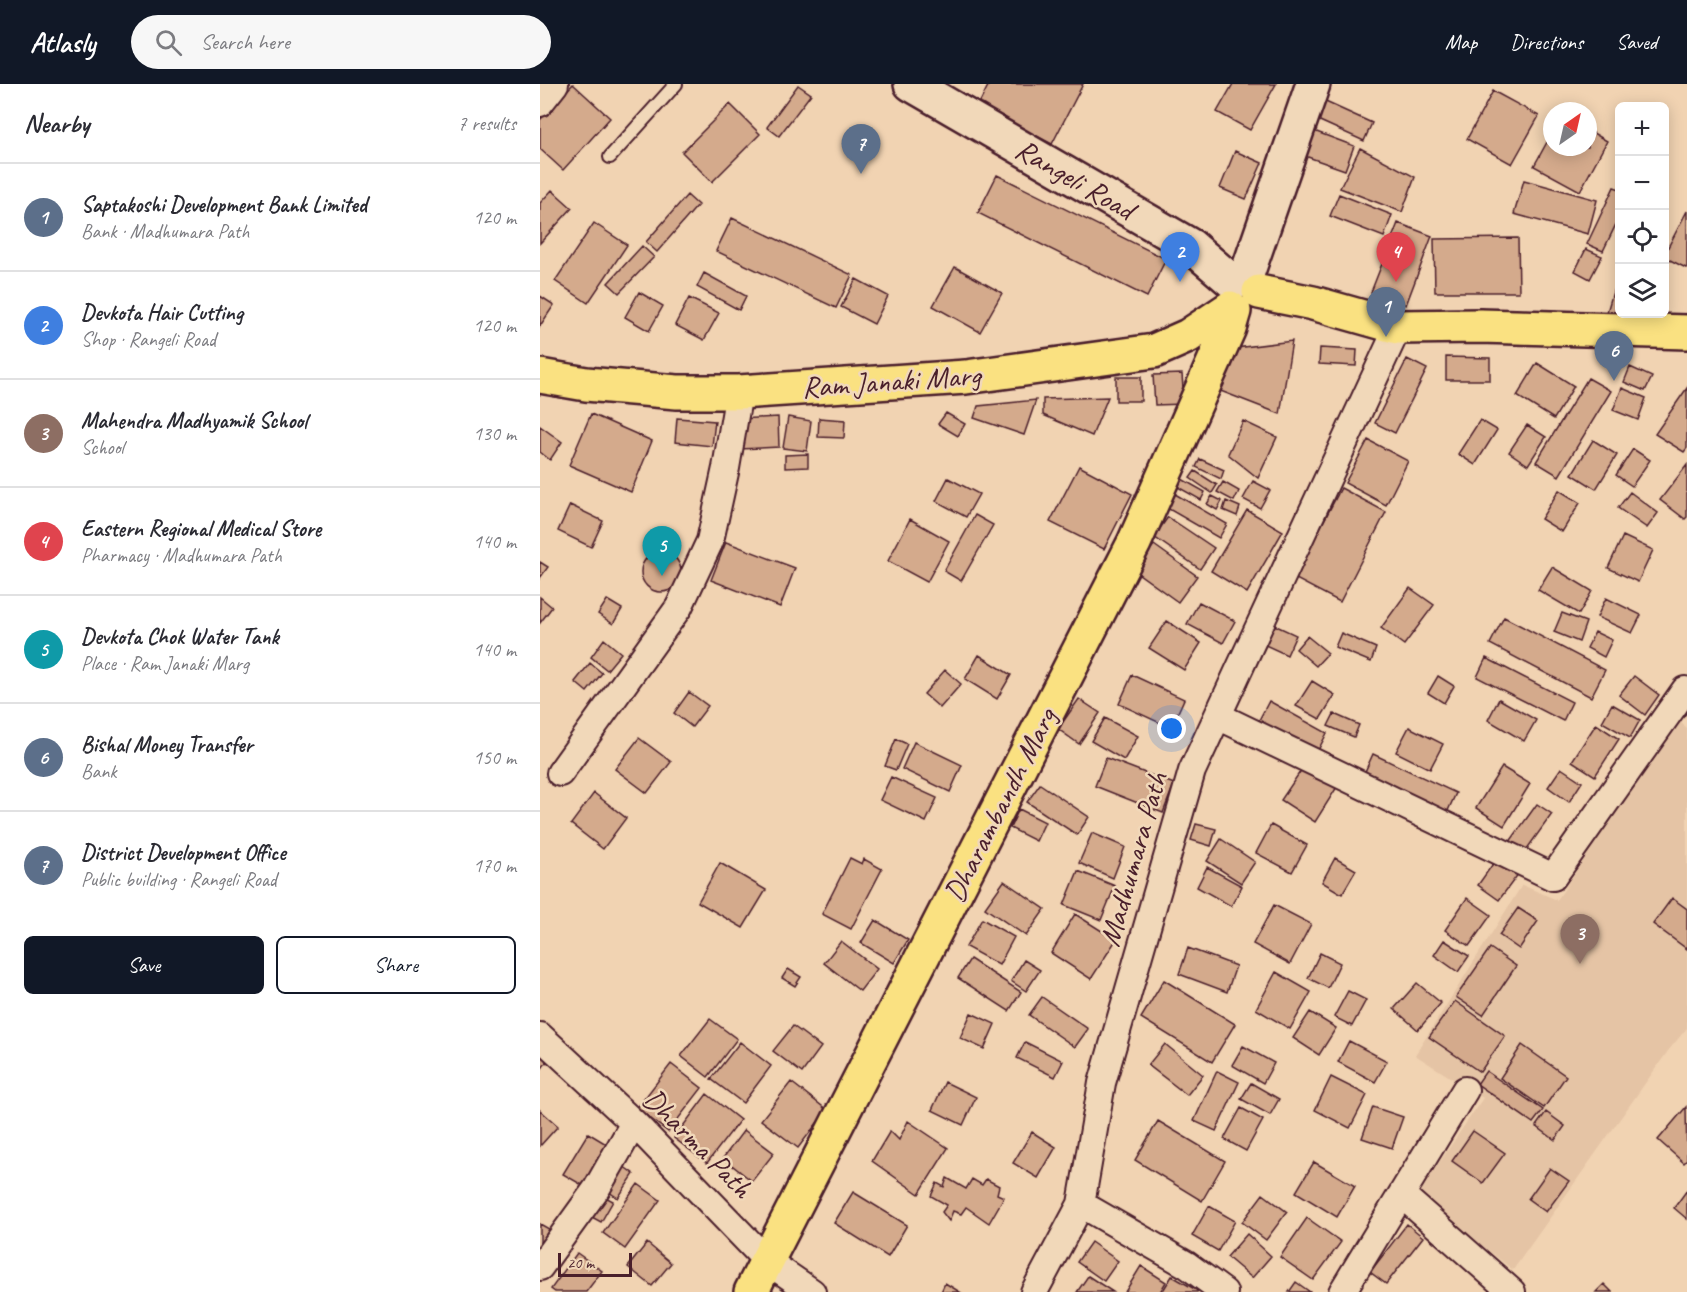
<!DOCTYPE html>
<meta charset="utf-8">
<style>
body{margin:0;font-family:Caveat,sans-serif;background:#f7f7f7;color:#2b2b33}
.controls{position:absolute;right:18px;top:18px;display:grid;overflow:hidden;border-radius:9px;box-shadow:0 3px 15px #0003}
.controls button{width:54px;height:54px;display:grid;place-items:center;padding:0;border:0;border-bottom:2px solid #e1e1e2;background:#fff;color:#2b2b33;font:30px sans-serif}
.compass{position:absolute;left:1003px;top:18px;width:54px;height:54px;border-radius:50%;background:#fff;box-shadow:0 3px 15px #0003;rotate:34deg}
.scale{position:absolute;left:18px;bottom:15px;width:74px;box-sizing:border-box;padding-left:6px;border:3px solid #4a1f2b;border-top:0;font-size:16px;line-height:21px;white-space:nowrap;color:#4a1f2b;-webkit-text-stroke:4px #f1d8b9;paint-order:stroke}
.you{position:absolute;left:632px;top:645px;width:21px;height:21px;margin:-15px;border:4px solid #fff;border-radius:50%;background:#1a73e8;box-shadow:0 0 0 9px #1a73e833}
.badge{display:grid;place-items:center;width:39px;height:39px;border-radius:50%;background:#111827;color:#fff;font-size:20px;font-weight:700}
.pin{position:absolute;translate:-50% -50px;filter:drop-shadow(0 2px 3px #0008)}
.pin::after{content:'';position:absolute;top:32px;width:21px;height:18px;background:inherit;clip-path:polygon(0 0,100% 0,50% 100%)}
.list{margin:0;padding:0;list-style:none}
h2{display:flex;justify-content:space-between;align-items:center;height:78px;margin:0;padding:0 24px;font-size:26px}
h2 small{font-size:20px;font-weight:400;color:#7c7c81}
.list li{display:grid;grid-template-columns:39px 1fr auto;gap:18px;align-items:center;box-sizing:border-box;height:108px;padding:0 24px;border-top:2px solid #e1e1e2}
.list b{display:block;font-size:22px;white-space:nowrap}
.list p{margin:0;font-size:20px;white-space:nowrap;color:#7c7c81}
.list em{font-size:20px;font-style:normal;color:#7c7c81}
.actions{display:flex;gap:12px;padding:18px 24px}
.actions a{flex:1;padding:14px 0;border:2px solid #111827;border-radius:9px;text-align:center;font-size:21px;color:#111827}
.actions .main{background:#111827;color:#fff}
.icon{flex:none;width:33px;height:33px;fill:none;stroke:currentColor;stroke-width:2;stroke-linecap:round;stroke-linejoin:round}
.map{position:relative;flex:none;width:1147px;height:1208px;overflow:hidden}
header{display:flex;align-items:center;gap:36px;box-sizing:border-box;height:84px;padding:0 30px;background:#111827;color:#fff}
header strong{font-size:28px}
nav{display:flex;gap:33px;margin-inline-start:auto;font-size:21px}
.search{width:420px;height:54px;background:#f7f7f7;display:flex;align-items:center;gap:15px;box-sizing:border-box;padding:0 21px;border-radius:33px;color:#7c7c81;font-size:22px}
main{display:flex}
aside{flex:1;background:#fff}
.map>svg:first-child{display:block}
.built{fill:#e5c4a5}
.building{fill:#d4aa8c;stroke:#4a1f2b;stroke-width:1.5}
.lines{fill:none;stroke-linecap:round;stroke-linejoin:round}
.lane-casing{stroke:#4a1f2b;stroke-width:16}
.street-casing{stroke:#4a1f2b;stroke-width:30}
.secondary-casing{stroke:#4a1f2b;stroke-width:38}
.primary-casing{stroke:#4a1f2b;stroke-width:38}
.lane{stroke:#f1d8b9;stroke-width:12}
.street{stroke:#f1d8b9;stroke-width:26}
.secondary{stroke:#f1d8b9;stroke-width:33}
.primary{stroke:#fae181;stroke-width:33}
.labels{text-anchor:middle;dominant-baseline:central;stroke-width:5;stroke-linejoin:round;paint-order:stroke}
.street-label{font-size:30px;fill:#4a1f2b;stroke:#f1d8b9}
</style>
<header>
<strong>Atlasly</strong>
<div class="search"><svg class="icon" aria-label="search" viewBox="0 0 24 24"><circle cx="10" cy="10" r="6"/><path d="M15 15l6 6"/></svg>Search here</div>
<nav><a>Map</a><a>Directions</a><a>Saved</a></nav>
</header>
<main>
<aside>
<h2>Nearby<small>7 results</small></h2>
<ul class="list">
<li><span class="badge" style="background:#5c6f8a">1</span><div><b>Saptakoshi Development Bank Limited</b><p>Bank · Madhumara Path</p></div><em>120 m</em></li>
<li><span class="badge" style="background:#3f7fe0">2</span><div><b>Devkota Hair Cutting</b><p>Shop · Rangeli Road</p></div><em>120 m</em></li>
<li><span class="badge" style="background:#8d6e63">3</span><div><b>Mahendra Madhyamik School</b><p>School</p></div><em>130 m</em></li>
<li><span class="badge" style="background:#e0444e">4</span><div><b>Eastern Regional Medical Store</b><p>Pharmacy · Madhumara Path</p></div><em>140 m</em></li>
<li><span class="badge" style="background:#0f9aa8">5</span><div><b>Devkota Chok Water Tank</b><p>Place · Ram Janaki Marg</p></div><em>140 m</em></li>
<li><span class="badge" style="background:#5c6f8a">6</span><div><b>Bishal Money Transfer</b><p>Bank</p></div><em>150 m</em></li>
<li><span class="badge" style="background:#5c6f8a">7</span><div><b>District Development Office</b><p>Public building · Rangeli Road</p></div><em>170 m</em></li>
</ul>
<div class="actions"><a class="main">Save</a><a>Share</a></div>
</aside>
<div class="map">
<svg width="1147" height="1208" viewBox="0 0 1147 1208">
<rect width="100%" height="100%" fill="#f1d3b2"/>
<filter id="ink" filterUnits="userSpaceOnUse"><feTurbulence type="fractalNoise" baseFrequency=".0167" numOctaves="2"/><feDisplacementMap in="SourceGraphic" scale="12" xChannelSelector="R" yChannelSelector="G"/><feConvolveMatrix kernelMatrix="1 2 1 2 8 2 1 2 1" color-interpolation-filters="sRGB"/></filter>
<g filter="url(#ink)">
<path class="built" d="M1138,636L1147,644V944L1128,967L973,1186L878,1110L943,1014L875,971L982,801L1017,816Z"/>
<path class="building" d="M33,0L70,34L23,86L0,65V36Z
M449,0H543L512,60L438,22Z
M693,0H736L710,46L677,28Z
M258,1L271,10L239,52L227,43Z
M953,7L999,32L972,80L927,55Z
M779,15L832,39L824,57L771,33Z
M190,20L220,50L172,98L142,68Z
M1048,46L1067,57L1040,107L994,82L1012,49V63H1048Z
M774,47L814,62L805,86L765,72Z
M820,64L875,93L862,128L800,104Z
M695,67L722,79L706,115L680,104Z
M457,91L626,175L607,213L438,129Z
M984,96L1057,116L1048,150L974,130Z
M1074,103L1080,105V132L1063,167L1047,160Z
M12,106L32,124L0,159V119Z
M799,110L852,131L844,153L790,132Z
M147,111L158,121L117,168L106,158Z
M1147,127V183L1146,184L1124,173V171Z
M192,134L312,191L296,224L176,167Z
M54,139L87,161L48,219L15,197Z
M858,139L892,152L866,221L831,208Z
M978,154L979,208H895L894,155Z
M102,162L114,173L79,209L68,199Z
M1046,165L1062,172L1050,195L1035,187Z
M415,183L462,209L440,248L393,222Z
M164,189L206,212L199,226L157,203Z
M316,195L348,212L334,240L301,223Z
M1075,201L1080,202V230H1102L1100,238L1067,228Z
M99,208L123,222L109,247L85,233Z
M0,212L14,221L0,242Z
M149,214L179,229L164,256L135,241Z
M752,257L740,330L678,306L688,265Z
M780,264L817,266L816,282L779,280Z
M906,273L950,274V296H906Z
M867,275L887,285L855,349L835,339Z
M997,279L1034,302L1014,335L977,312Z
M1090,283L1112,293L1105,307L1084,298Z
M642,290L644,320L615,321L613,291Z
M576,293H601V317H576Z
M1048,294L1071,307L1019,392L996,378Z
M1082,304L1106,314L1098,336L1073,326Z
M1147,304V364L1144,368L1115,350Z
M568,313L552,352L503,331V315Z
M496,316L484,351L434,334L438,322Z
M406,329L425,340L418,352L398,340Z
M51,330L112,357L91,408L29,381Z
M238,333L239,363L200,365L199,335Z
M248,333L271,337L267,367L243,364Z
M137,334L175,337L172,362L135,358Z
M279,334L305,336L304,354L278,353Z
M940,336L957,346L935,381L918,370Z
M703,337L737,353L718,394L688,370Z
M987,341L1006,353L988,381L969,368Z
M0,342L22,358L10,376L0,368Z
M828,356L868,377L846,421L805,399Z
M1053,356L1077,371L1056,405L1032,390Z
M1093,365L1110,376L1092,402L1076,391Z
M268,370V383L245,384V371Z
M660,375L684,386L681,395L656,383Z
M1147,381V433L1145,435L1120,416Z
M539,382L592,410L564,465L510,438Z
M655,387L677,401L672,409L650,394Z
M408,394L439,410L426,433L396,417Z
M640,394L665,408L661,416L636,402Z
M713,397L730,406L720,424L703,415Z
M683,398L699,407L694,417L677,408Z
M801,404L846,428L800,518L754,494Z
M1019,406L1040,419L1022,448L1001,435Z
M1090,408L1118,429L1107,444L1078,424Z
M635,410L687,440L679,454L627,424Z
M672,412L682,417L677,426L667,420Z
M686,417L700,423L697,432L683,426Z
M30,421L63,437L51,463L18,447Z
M707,426L743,447L707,509L671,487Z
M435,431L453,441L421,497L404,487Z
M628,433L674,464L660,485L614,453Z
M370,435L409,457L387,498L348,477Z
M1083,452L1113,466L1098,498L1068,484Z
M186,458L255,484L240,523L171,496Z
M614,461L657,492L638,518L595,487Z
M101 488a20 20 0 1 1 40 0a20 20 0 1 1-40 0Z
M0,478L8,483L0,494Z
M1012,483L1052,507L1039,530L998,506Z
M870,504L894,521L864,561L841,544Z
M0,513L12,523L0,539Z
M1066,514L1101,531L1092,549L1057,533Z
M67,516L82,525L73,540L58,530Z
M659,518L695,537L683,559L647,540Z
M1022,529L1046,538L1039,558L1014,548Z
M964,533L1065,586L1051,613L950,560Z
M627,537L661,559L644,586L609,564Z
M732,540L756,551L747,571L723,560Z
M1055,548L1072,556L1064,573L1047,564Z
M801,549L836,564L831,578L795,563Z
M767,552L788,569L776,582L756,565Z
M64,555L81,569L67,586L51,573Z
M439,571L471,591L457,615L425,595Z
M946,574L1032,618L1023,637L937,593Z
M50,579L62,589L47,608L35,598Z
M405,586L421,600L400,624L384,610Z
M592,591L644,615L631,644L579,620Z
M898,592L914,602L904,619L888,609Z
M1094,592L1119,611L1105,631L1079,611Z
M772,597L795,611L780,635L756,622Z
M149,608L168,622L152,643L134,629Z
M539,615L560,629L539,660L518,645Z
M959,615L996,636L984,657L948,636Z
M729,617L787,649L775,672L717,640Z
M1072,620L1100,636L1090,654L1062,638Z
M794,630L819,641L814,653L788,642Z
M565,634L598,652L584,676L551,657Z
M1056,640L1079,655L1055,692L1032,677Z
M869,643L903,660L890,685L856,668Z
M99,654L131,678L107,709L75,685Z
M356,655L367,660L356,686L345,682Z
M374,658L422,681L410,708L362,685Z
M833,670L916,709L906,731L823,692Z
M566,674L634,700L623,729L555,702Z
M764,682L797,703L775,738L741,716Z
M962,683L990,700L964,742L936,724Z
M1021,684L1042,698L1029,718L1008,703Z
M351,693L397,714L386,738L340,716Z
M500,700L549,733L537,751L487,718Z
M54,709L86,734L63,765L31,740Z
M997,720L1012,730L984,769L969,759Z
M479,725L505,738L496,757L470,744Z
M656,740L676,745L671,762L651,756Z
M731,741L767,761L752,788L716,769Z
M552,749L585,763L573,794L539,779Z
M681,755L715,778L701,799L667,777Z
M310,774L322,780L324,775L342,785L311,845L282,830Z
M795,774L816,786L802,810L782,798Z
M957,774L979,789L959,816L938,801Z
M180,779L226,806L203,844L158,818Z
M667,783L702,802L691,822L657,803Z
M538,787L575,802L561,836L524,821Z
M464,797L505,825L486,852L445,824Z
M927,814L951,831L929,862L905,846Z
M1132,814L1147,825V865L1113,840Z
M734,821L771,840L750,880L713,860Z
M978,824L998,837L979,865L959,851Z
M535,830L576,856L551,895L511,869Z
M442,835L474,853L459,881L426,863Z
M335,836L368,856L354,879L321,859Z
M904,856L929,872L918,888L894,871Z
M301,857L337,885L320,907L284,879Z
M648,864L696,882L687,908L639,890Z
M950,864L976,882L943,931L916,913Z
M780,869L800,879L788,904L768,894Z
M430,875L481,908L469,927L418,894Z
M484,876L500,886L486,907L471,897Z
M248,885L261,893L255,902L242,894Z
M736,888L771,908L750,945L716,925Z
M624,896L695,940L672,978L601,934Z
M877,899L901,919L878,946L854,925Z
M808,907L826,916L812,942L794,933Z
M502,913L548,945L535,963L489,931Z
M915,917L965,952L940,988L889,953Z
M770,928L796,944L779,971L753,954Z
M431,929L455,940L444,965L420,954Z
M170,935L197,955L168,993L141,972Z
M253,942L281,963L262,989L233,967Z
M809,957L847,977L835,998L798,978Z
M200,958L231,982L203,1019L171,995Z
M485,958L523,977L515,993L477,974Z
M625,960L663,991L647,1011L608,981Z
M982,961L1026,992L1004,1024L960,994Z
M703,962L734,979L723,999L692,981Z
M0,964L11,972L0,987Z
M131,980L162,1004L128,1048L97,1024Z
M677,987L699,998L676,1047L654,1037Z
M946,987L1003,1026L993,1039L937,1000Z
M791,993L827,1011L810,1044L775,1026Z
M251,998L287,1026L258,1064L221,1036Z
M405,998L436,1013L423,1041L392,1026Z
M711,999L739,1015L730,1031L701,1015Z
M167,1010L200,1036L167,1079L134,1054Z
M833,1023L863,1033L852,1064L822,1054Z
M1146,1023L1147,1076L1144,1079L1118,1056Z
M701,1024L723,1036L706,1067L684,1055Z
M0,1026L18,1042L0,1062Z
M1006,1028L1025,1042L1015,1056L996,1042Z
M368,1037L408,1064L379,1110L332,1077L350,1047L359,1056Z
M618,1037L685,1077L662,1117L595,1076Z
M204,1046L234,1069L212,1097L183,1074Z
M933,1047L965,1069L943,1099L912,1077Z
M492,1048L516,1063L498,1094L473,1079Z
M48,1049L73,1064L49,1105L23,1090Z
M774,1078L815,1102L797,1133L756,1108Z
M80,1080L94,1090L78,1114L63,1104Z
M1010,1084L1029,1097L1006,1128L988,1115Z
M407,1094L426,1105L432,1095L442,1101L446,1095L459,1102L457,1110L464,1113L449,1139L426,1123L421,1130L413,1127L409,1137L402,1128L407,1121L391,1112L397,1099L404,1103Z
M98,1100L120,1116L85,1165L63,1149Z
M1147,1106V1135L1134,1124Z
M313,1108L367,1141L348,1173L294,1139Z
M60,1110L73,1117L61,1138L48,1131Z
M723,1110L747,1128L726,1156L702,1138Z
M669,1122L695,1137L678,1167L652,1152Z
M767,1134L801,1158L773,1196L740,1173Z
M0,1140L9,1145L0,1162Z
M867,1140L883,1153L846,1200L830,1188Z
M707,1150L731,1172L712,1194L687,1173Z
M551,1158L578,1177L564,1197L537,1178Z
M107,1159L131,1179L112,1202L88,1183Z
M37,1169L62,1187L46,1208H15L11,1205Z
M601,1182L626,1198L620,1208H585Z
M548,1192L573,1208H537Z
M632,1192L658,1207L657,1208H622Z
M756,1198L770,1208H749Z
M405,1199L420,1208H401Z
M1064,1200L1072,1208H1056Z"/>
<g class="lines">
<defs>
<path id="lane" d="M70,73L136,0"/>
<path id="street" d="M0,19L15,0
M678,632L1013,793L1145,606
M20,689L139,523L170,457L186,384L199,308
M0,952L94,1039L227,1177L272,1208
M862,1111L972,1208
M541,1120L647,1181L684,1208
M0,1183L57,1104L94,1039
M494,1208L541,1120L562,999L652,687L858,243
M802,1208L925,1006"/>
<path id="secondary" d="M371,0L651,162L694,199
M705,196L773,0"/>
<path id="primary" d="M719,208L773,219L858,243L940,242L1147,248
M0,292L46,300L137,308H199L426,293L614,267L648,252L690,224
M211,1208L594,459L689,244L694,227"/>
</defs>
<use href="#lane" class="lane-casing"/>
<use href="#street" class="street-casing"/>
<use href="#secondary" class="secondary-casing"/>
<use href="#primary" class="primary-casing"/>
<use href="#lane" class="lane"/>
<use href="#street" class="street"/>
<use href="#secondary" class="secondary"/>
<use href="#primary" class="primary"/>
</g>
</g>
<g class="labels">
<g class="street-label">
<text transform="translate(535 95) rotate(30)">Rangeli Road</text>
<text transform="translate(351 297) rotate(-4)">Ram Janaki Marg</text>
<text transform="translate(460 721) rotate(-63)">Dharambandh Marg</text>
<text transform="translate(593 775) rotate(-74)">Madhumara Path</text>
<text transform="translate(158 1059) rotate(45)">Dharma Path</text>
</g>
</g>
</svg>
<div class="controls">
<button>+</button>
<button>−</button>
<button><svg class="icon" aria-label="locate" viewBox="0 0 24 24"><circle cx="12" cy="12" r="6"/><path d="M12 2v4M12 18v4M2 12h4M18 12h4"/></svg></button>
<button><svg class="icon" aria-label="layers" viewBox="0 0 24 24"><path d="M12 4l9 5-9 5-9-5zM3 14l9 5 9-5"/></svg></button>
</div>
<svg class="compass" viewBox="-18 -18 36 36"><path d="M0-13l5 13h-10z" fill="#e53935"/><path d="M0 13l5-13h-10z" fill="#7c7c81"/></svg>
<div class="scale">20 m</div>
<div class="you"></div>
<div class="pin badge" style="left:846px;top:253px;background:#5c6f8a">1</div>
<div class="pin badge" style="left:640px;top:198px;background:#3f7fe0">2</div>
<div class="pin badge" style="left:1040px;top:880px;background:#8d6e63">3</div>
<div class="pin badge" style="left:856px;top:198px;background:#e0444e">4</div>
<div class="pin badge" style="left:122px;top:492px;background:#0f9aa8">5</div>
<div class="pin badge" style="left:1074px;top:297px;background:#5c6f8a">6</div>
<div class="pin badge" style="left:321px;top:90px;background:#5c6f8a">7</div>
</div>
</main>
